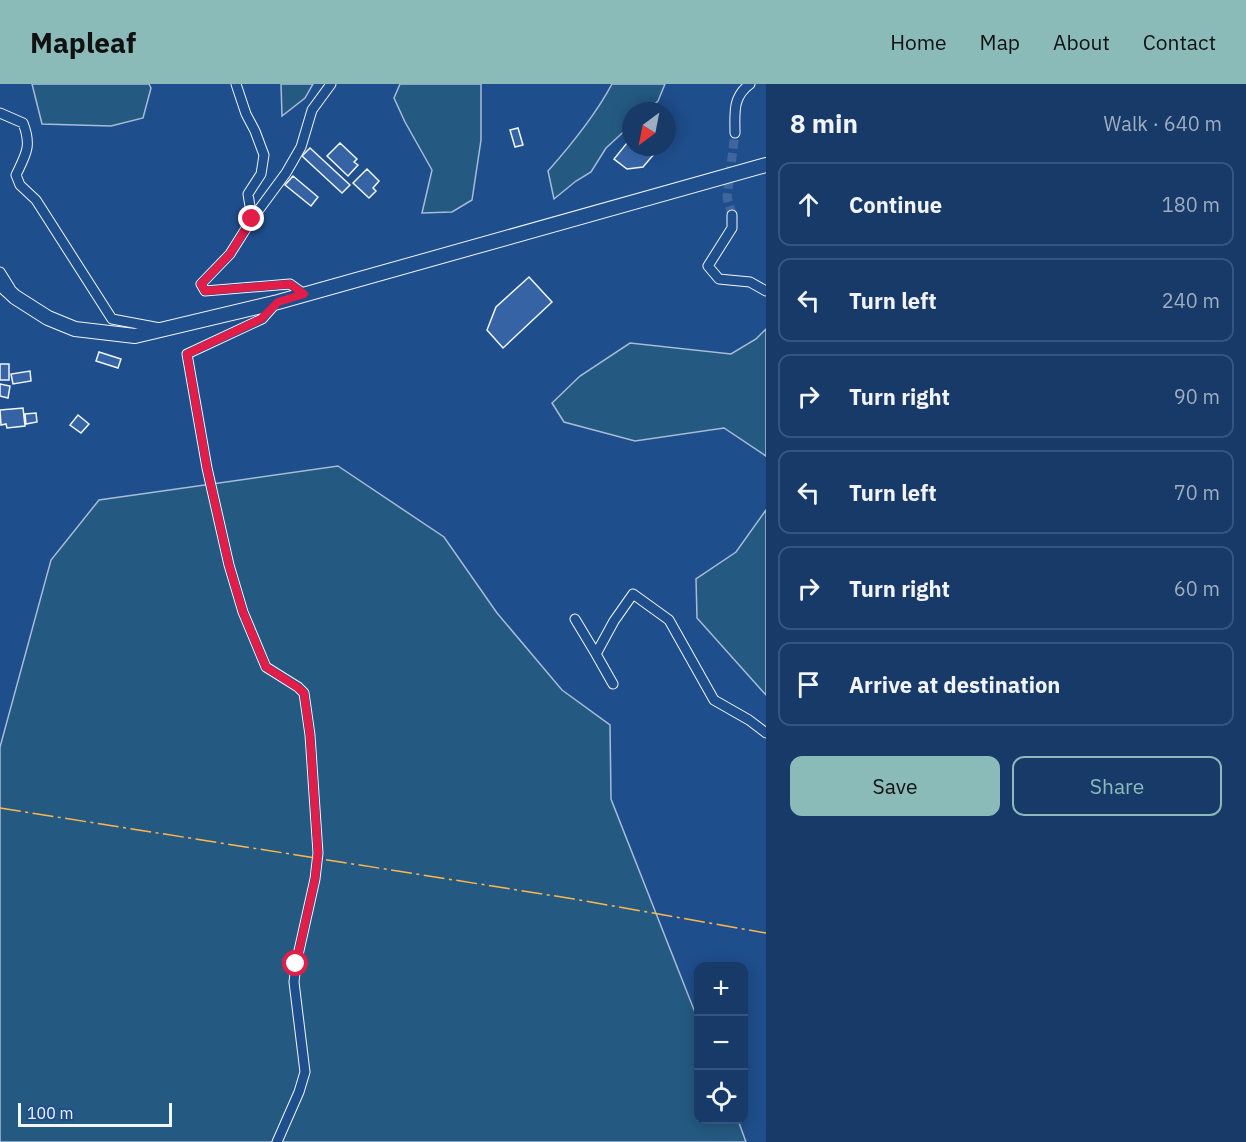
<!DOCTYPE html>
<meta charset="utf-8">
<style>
body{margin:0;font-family:"IBM Plex Sans",sans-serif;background:#244571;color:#f1f3f6}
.controls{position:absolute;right:18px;bottom:18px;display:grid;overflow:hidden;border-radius:12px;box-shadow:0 3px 15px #0003}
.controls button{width:54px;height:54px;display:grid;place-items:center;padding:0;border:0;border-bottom:2px solid #36547d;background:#173a69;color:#f1f3f6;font:30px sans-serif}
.compass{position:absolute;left:622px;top:18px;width:54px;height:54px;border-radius:50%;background:#173a69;box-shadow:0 3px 15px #0003;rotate:212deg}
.scale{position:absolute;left:18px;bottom:15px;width:154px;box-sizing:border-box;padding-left:6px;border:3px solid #f2f6ff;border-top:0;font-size:16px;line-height:21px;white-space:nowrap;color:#f2f6ff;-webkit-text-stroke:4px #1f4e8c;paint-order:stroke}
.stop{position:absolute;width:18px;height:18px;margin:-14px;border:4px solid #e11d48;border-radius:50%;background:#fff}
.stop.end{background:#e11d48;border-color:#fff;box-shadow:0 2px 6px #0008}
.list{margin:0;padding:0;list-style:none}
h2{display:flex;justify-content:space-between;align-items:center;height:78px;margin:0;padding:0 24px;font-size:26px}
h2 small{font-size:20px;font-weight:400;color:#9eadc0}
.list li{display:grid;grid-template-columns:39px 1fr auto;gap:18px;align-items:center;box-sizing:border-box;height:84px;margin:0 12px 12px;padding:0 12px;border:2px solid #36547d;border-radius:12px}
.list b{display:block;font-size:22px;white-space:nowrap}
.list em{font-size:20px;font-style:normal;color:#9eadc0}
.actions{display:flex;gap:12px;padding:18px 24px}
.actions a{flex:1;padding:14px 0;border:2px solid #8bbbb9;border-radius:12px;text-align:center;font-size:21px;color:#8bbbb9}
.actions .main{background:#8bbbb9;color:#111}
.icon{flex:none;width:33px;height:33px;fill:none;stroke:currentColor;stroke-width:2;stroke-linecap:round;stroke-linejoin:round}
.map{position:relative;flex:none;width:766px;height:1058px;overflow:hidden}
header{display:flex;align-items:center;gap:36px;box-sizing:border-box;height:84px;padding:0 30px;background:#8bbbb9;color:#111}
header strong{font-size:28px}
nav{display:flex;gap:33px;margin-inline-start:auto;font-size:21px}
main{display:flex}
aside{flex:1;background:#173a69}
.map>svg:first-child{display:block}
.green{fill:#245a82;stroke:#a8bbd7;stroke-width:1.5}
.building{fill:#3563a3;stroke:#f2f6ff;stroke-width:1.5}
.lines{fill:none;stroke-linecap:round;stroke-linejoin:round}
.street-tunnel{stroke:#3f679d;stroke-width:9;stroke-dasharray:9 4.5;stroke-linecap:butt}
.street-casing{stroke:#f2f6ff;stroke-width:11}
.secondary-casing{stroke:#f2f6ff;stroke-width:16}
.street{stroke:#1f4e8c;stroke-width:9}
.secondary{stroke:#1f4e8c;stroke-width:14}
.power{stroke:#ffb74d;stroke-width:1.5;stroke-dasharray:21 4.5 3 4.5;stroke-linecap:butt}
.route{stroke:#e11d48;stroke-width:8}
</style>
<header>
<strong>Mapleaf</strong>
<nav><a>Home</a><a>Map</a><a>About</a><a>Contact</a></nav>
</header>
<main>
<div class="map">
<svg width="766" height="1058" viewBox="0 0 766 1058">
<rect width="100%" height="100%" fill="#1f4e8c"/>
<path class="green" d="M32,0H149L151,4L143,34L111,42L42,40Z
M281,0H313L305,14L282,32Z
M400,0H481V56L472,116L452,128L422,129L432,86L405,38L394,14Z
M612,0H665L658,17L647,27H631V41L606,64L591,88L576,97L554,115L548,87C572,60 595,32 612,0Z
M766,245V372L724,344L635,357L564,338L552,319L580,292L630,259L731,270L756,255Z
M338,382L444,453L497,529L562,606L610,641L611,715L698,936V1036H738L746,1058H0V663L51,476L99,416Z
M766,426V611L697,534L696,495L736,468Z"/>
<path class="building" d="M518,44L523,61L515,63L510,46Z
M631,54V63H660L643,83L627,85L614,75Z
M340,59L357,75L354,78L358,81L348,92L327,72Z
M310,64L350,101L342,109L302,72Z
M367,85L379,97L373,104L376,107L369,114L353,99Z
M293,92L318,113L311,122L285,101Z
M529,193L552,218L503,264L487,246L496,223Z
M99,268L121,275L118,284L96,277Z
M0,280H9V296H0Z
M30,287L31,297L13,300L11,290Z
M0,300L10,302L8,314L0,312Z
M23,324L25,342L7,344L6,340L1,341L0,326Z
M36,329L37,338L26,340L25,330Z
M78,331L89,340L81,349L70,341Z"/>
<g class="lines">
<path class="street-tunnel" d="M732,131L727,113L735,49"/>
<defs>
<path id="street" d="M236,0L246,30L255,47L264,71L261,90L248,110L252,135
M0,29L23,39C32,62 26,70 16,91L20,101L36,116L112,235L160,244
M735,49C735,30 732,13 750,0
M732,131V144L708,182L719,195L750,198L766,207
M0,188L10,204
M304,210L290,200L205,207L201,200L230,170L252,135L286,89L301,63L312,26L331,0
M575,535L596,570
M613,600L596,570L614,537L633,510L669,536L714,616L749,636L766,649
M277,1058L299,1008L305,988L294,898L296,880L315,795L318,769L310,651L304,609L298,603L266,583L243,528L229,481L207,384L187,270L262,235L277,218"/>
<path id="secondary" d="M0,199L15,213L48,234L75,245L135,252L278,218L766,81"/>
</defs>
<use href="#street" class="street-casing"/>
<use href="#secondary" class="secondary-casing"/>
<use href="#street" class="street"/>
<use href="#secondary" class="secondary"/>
<path class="power" d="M0,724L574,815L766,849"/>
</g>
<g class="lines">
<path class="route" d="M252,135L230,170L201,200L205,207L290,200L304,210L278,218L261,235L187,270L207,384L229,481L243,528L266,583L297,603L304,609L310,651L318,769L315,795L296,880"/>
</g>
</svg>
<div class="controls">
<button>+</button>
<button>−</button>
<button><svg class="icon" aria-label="locate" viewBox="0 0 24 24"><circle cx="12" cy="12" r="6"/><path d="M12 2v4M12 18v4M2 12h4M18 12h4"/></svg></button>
</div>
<svg class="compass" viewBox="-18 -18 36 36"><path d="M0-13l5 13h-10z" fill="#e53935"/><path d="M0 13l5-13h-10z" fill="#9eadc0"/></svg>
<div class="scale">100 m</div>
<div class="stop" style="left:296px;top:880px"></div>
<div class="stop end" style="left:252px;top:135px"></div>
</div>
<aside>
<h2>8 min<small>Walk · 640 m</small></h2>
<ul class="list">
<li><svg class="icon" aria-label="ahead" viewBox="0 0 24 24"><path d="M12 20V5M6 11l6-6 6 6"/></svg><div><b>Continue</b></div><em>180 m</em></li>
<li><svg class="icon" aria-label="left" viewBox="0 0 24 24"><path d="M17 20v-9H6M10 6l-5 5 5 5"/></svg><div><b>Turn left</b></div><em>240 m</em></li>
<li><svg class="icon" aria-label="right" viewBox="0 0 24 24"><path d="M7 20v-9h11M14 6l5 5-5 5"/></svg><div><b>Turn right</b></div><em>90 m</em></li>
<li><svg class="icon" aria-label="left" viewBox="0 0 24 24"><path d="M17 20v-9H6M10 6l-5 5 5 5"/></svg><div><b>Turn left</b></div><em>70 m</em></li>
<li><svg class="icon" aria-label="right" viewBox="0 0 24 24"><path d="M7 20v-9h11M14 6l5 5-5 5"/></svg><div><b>Turn right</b></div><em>60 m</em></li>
<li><svg class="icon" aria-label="arrive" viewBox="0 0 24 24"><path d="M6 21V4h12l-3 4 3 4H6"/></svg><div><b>Arrive at destination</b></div></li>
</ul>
<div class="actions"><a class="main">Save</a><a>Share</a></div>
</aside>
</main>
